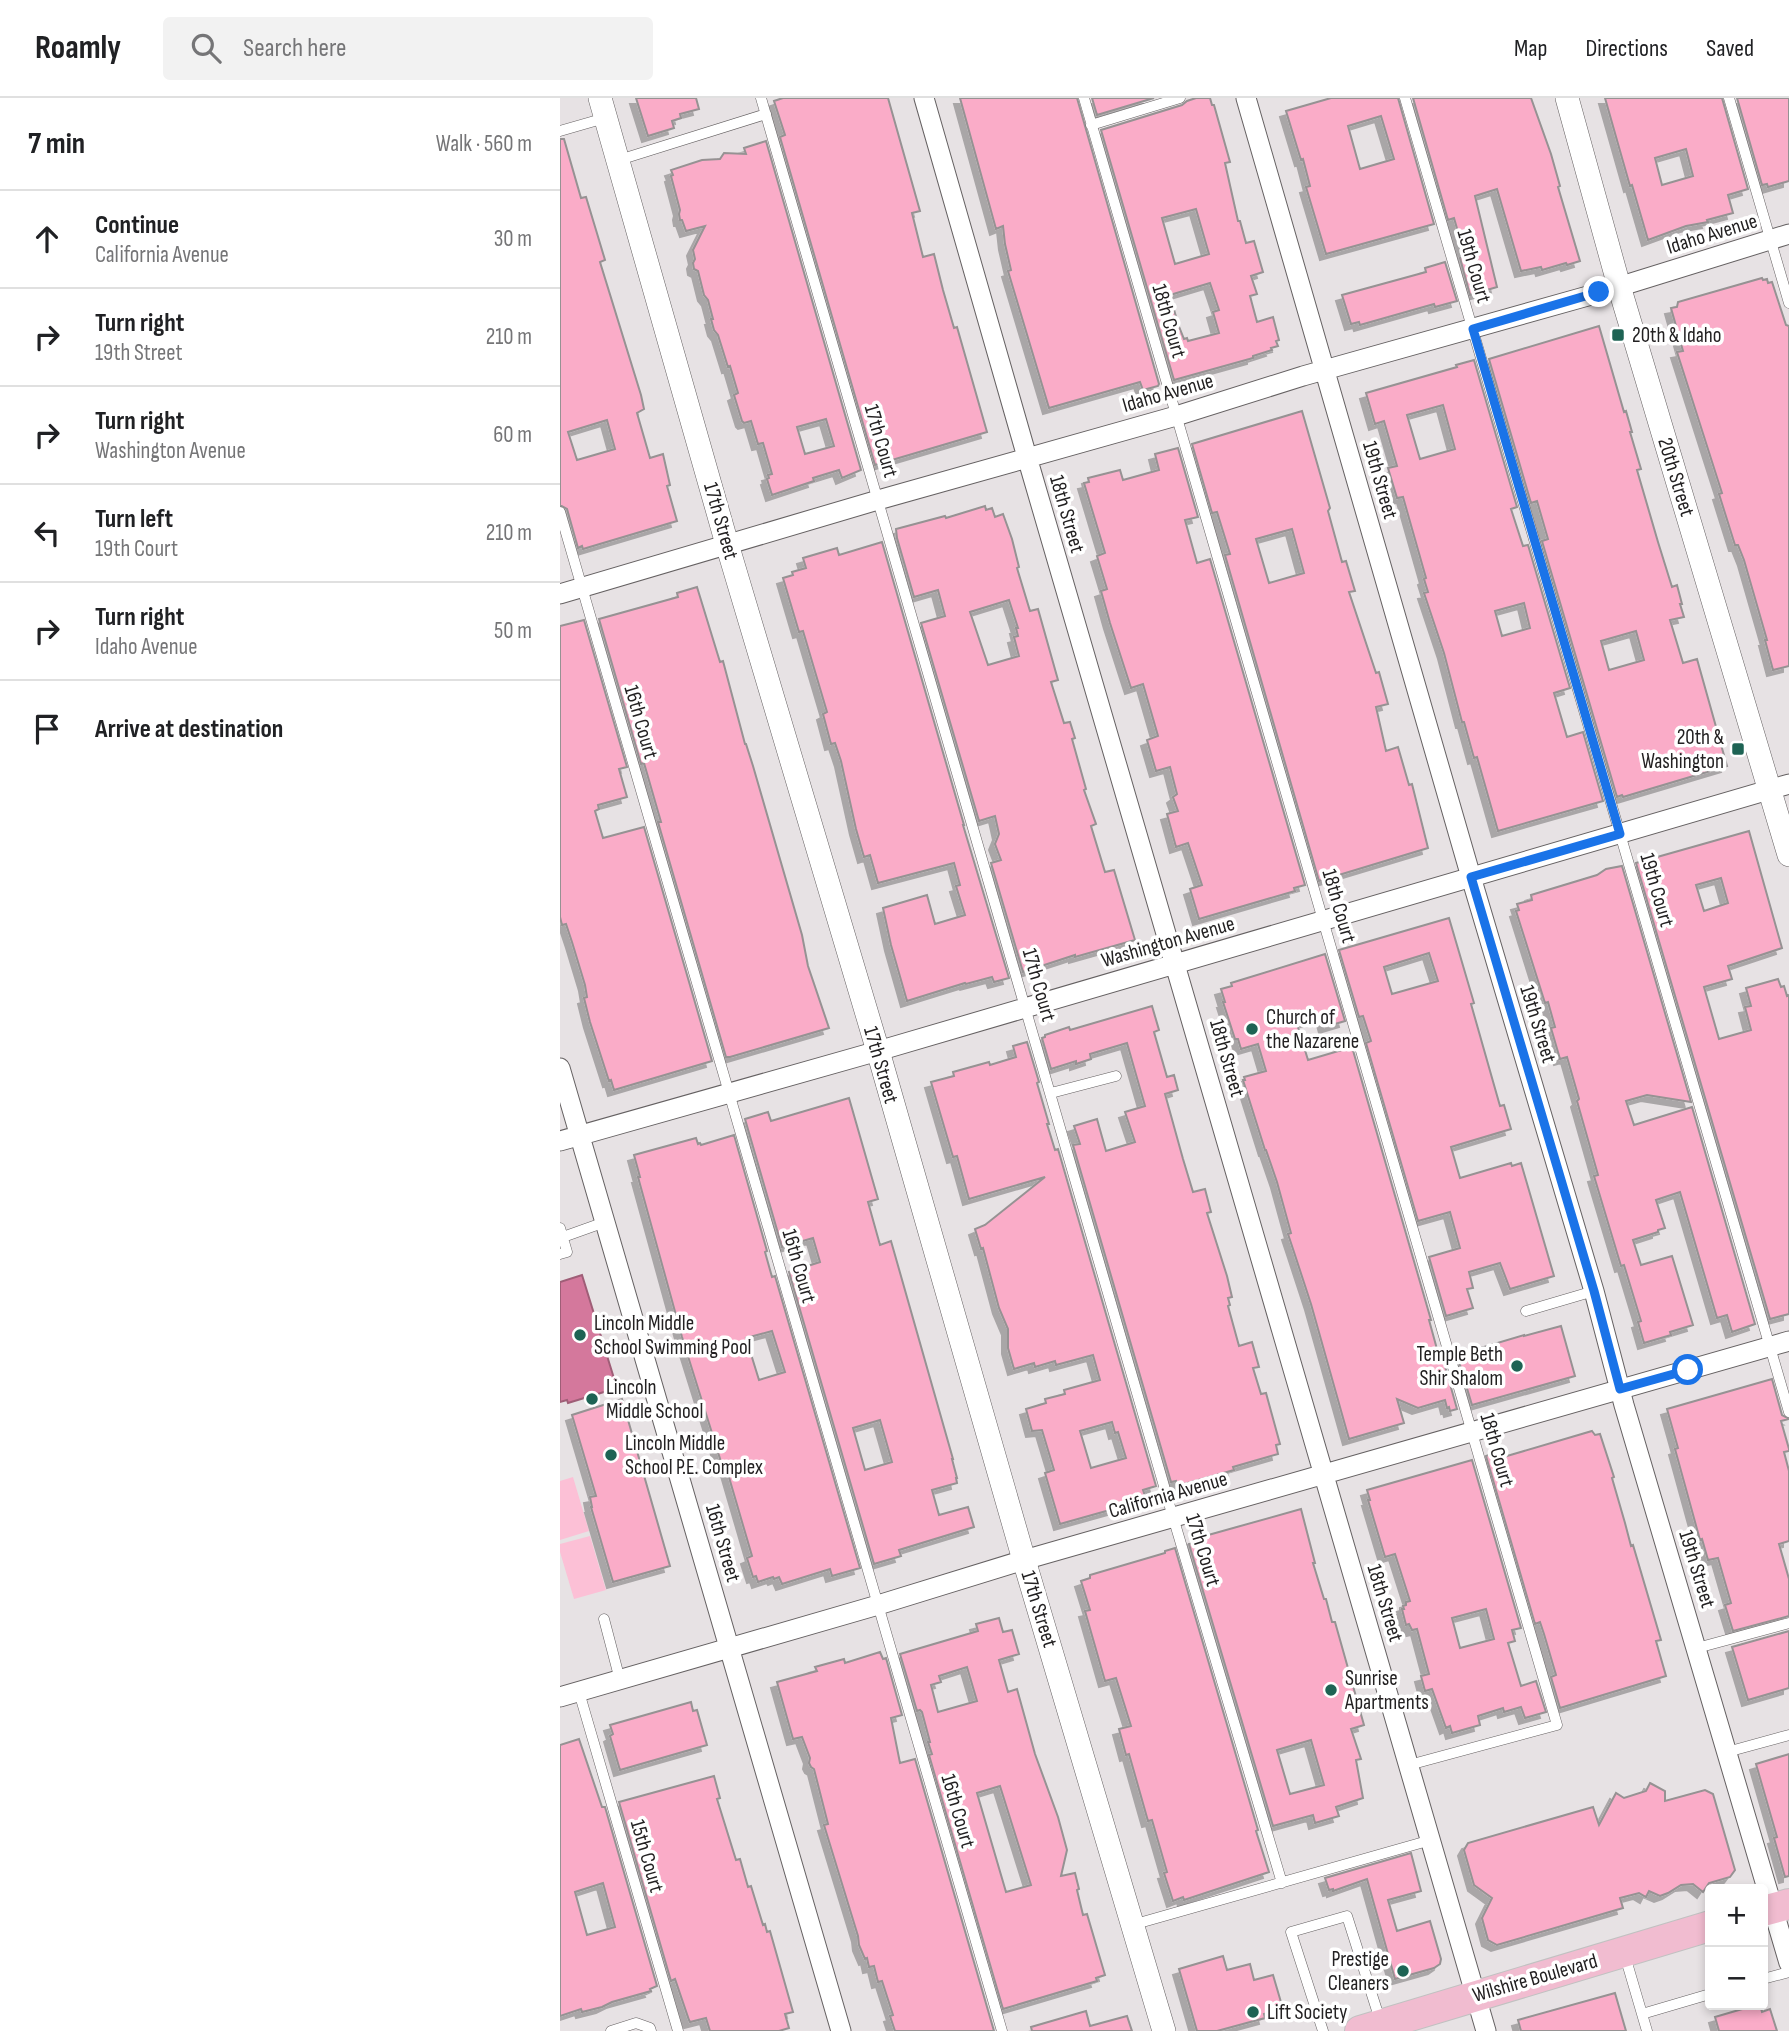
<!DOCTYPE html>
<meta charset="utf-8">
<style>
body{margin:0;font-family:"Sofia Sans Condensed",sans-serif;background:#f2f2f2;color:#202124}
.controls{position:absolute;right:21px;bottom:21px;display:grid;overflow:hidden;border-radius:7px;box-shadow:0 4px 10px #0003}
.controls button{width:63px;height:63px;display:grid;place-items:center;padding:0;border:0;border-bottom:2px solid #e0e0e0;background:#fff;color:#202124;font:35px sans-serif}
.stop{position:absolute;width:21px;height:21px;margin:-16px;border:5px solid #1a73e8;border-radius:50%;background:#fff}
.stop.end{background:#1a73e8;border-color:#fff;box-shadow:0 2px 7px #0008}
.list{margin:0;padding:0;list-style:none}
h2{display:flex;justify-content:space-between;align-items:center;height:91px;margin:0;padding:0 28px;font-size:30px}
h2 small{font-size:23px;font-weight:400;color:#757577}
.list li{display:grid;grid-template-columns:46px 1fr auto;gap:21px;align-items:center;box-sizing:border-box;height:98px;padding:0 28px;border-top:2px solid #e0e0e0}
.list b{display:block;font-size:26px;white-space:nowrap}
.list p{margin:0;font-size:23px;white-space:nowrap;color:#757577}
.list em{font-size:23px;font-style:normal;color:#757577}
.icon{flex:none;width:38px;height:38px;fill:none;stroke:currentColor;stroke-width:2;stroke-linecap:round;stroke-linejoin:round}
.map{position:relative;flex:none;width:1229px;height:1933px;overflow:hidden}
header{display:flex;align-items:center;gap:42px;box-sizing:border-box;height:98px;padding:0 35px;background:#fff;border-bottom:2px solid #e0e0e0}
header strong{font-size:33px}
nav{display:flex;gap:38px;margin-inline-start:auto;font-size:24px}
.search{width:490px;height:63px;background:#f2f2f2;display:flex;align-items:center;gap:18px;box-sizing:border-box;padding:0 24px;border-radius:7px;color:#757577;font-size:26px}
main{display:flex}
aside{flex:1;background:#fff}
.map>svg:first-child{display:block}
.green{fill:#fcc0d6}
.water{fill:#d4789c;stroke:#9f5e77;stroke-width:2}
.building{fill:#faacc8;stroke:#969293;stroke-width:2;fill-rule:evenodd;filter:url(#shadow)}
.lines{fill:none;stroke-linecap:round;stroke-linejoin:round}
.service-casing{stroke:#656162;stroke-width:11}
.minor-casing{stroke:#656162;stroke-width:21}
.tertiary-casing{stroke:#656162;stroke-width:24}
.primary-casing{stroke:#c1c1c1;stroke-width:32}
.service{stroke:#fff;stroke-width:10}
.minor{stroke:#fff;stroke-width:19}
.tertiary{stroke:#fff;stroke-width:23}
.primary{stroke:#f1bcd0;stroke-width:30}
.route{stroke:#1a73e8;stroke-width:9}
.poi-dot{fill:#1e6354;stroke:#fff;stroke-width:2.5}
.labels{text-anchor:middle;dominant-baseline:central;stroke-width:7;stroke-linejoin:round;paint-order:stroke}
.street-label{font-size:21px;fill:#232122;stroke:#fff}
.poi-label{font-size:21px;fill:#232122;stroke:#fff;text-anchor:start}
</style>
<header>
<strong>Roamly</strong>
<div class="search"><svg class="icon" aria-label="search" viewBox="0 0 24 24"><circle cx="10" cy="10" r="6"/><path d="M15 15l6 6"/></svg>Search here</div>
<nav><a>Map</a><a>Directions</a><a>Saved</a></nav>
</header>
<main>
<aside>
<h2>7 min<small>Walk · 560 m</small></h2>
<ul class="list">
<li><svg class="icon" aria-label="ahead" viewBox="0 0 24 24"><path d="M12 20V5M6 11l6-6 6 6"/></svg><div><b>Continue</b><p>California Avenue</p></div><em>30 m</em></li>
<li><svg class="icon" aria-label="right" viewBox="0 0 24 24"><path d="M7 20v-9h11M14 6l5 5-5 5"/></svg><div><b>Turn right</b><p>19th Street</p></div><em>210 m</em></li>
<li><svg class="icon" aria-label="right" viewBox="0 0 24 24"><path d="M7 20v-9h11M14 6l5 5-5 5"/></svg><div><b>Turn right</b><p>Washington Avenue</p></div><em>60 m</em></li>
<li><svg class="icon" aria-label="left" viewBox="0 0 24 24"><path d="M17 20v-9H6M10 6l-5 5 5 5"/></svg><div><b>Turn left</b><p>19th Court</p></div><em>210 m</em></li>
<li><svg class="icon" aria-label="right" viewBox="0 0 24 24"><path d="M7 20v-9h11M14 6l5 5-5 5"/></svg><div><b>Turn right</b><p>Idaho Avenue</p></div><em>50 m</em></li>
<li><svg class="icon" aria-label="arrive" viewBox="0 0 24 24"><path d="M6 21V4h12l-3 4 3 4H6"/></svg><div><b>Arrive at destination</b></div></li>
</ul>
</aside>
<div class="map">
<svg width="1229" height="1933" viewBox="0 0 1229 1933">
<defs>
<filter id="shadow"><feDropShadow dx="-6" dy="6" stdDeviation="0" flood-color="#0004"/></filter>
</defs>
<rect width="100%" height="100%" fill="#e7e2e4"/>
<path class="green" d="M13,1379L29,1433L0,1442V1383Z
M30,1438L46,1492L14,1501L0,1454V1446Z"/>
<path class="water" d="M22,1177L57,1290L8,1305L7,1302L0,1304V1184Z"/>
<path class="building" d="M76,0H136L139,11L120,16L121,20L112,23L114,30L88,38Z
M223,0H328L360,113L352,115L363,159L374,156L383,192L394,230L397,229L427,334L315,367L220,39L225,37L214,3Z
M400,0H517L599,286L598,288L583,292L580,284L489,310L448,173L451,172L445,146L443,128L436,131Z
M532,0H594L537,17Z
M636,0H650L652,7H654L670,64L665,65L678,123H680L686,145L694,143L703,174L691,178L697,196L690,198L697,224L713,219L719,242L716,243L718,248L711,250L712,252L693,258V260L614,282L541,32L622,7L627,3ZM636,111L649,156L615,166L602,120ZM650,185L659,212L653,214L659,235L628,243L627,240L624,241L618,226L610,197Z
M771,0H838L874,126L766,156L746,89L750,88L743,61L741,62L726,13ZM821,18L834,61L800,71L788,28Z
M853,0H971L991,56L1000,88L998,89L1020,163L1007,167L1006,165L982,172L981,169L961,173L937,91L915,98L937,189L910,197L900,160L905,158L894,120L888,122Z
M1045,0H1162L1188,91L1168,97L1173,115L1147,122L1148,124L1126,128L1088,142L1072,87L1070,88ZM1126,51L1133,78L1102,87L1095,60Z
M1177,0H1229V83L1208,89L1207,86L1202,87Z
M0,41H4L21,100L26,99L36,132L45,162L40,164L81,297L84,311L77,315L90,360L103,356L110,387L107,388L117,423L23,451L22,448L18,450L7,411L0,407ZM47,322L55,351L17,362L8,334Z
M206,43L301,372L282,380L279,372L253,380L254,383L212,397L207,381L209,380L208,377L212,376L203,345L198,346L191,323L184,325L182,323L174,297L178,295L170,268L168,269L158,237L154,232L151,221H153L148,202L144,197L138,173L134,171L133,165L135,161L133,152L145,128L126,133L122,122H120L119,116L120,112L111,78L113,77L111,72L142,62L160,61L164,55L186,56L184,50ZM266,321L274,348L245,356L237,329Z
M885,164L897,203L875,209L874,206L800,227L799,224L791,226L782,197L866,174L865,170Z
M1202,180L1203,182L1207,181L1208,185L1212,184L1226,227L1229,228V568L1213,572L1205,542H1207L1184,462L1178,447H1175L1159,396L1162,395L1117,254L1123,253L1111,210L1117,209L1118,204Z
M1039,228L1064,314L1066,313L1072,334H1070L1081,371L1077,372L1098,444L1112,489L1117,487L1122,506H1120L1124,519L1110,522L1123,565L1137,561L1167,668L1063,699L1062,697L1057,699L982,443L988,441L977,403L971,405L929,261ZM1076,533L1084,562L1049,572L1041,543Z
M914,262L957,409L951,411L963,448L968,447L1010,590L994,595L1007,639L1023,634L1043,703L938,733L917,659L914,660L904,624H902L884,555L864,495L868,494L864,481L866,480L843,399L837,400L828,370L837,368L824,323L815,326L806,295L897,269L896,267ZM883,307L895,351L860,361L847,317ZM964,505L970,530L942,538L935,513Z
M742,313L770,410L768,413L782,464L786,463L795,493L789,494L816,575L819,574L828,606L816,609L826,653L838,649L849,687L852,686L868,750L759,783L665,457L670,456L657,414L652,415L632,346ZM732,431L744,475L709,485L696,441Z
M618,350L638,419L625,422L637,465L650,461L745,787L734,790L735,793L639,821L630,791L642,787L628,745L616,749L607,716L618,713L613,699L617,696L610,669L596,673L587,642L598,638L583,586L571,590L550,525L541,493L547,491L537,458L545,455L524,385L529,384L528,380L560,372L563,382L599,372L595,356Z
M425,408L426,412L432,410L435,419L443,416L452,441L459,469L457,470L470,513L478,511L498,582L491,584L504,625L510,624L515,640L512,641L526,691L524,692L536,726L531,728L545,774L554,772L575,842L515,859V857L463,874L431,765L441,762L435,746L439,736L435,718L419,723L361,525L385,518L378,492L354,499L337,440L336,431L385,418L386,420ZM449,502L458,530H456L458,538L454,539L459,558L428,567L410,514Z
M322,444L404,727H403L449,880L434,884L432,879L406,886L405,885L347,903L331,847L323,810L367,797L375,826L405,817L396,788L400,787L394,765L318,785L310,757L304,759L296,731L281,663L275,645L271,646L263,616L267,614L243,533L239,534L223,480L233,477L232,474L246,470L243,460L277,450L279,457Z
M137,489L160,564L163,563L185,646H186L193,668L242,837L248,868L269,930L170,959H166L98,724H101L84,665L81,666L39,521L118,499L117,495Z
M24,522L67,669L59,671L67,699L38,707L39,711L35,713L43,740L84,729L152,963L54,992L51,982L49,983L30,924L24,900L27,899L25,887L12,844L6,826L2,827L0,819V528Z
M1189,733L1222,850L1168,868L1172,881L1144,889L1159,941L1191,932L1185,909L1191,908L1186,890L1218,881L1221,889L1224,888L1227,898L1229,897V1216L1210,1221L1076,765ZM1161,780L1168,805L1144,813L1136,787Z
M1062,768L1131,1004L1087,997L1066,1003L1074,1027L1132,1009L1195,1226L1172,1234L1167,1217L1157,1220L1120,1094L1096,1102L1105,1130L1098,1132V1134L1073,1142L1081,1167L1112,1158L1133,1227L1110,1234L1111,1237L1084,1245L1078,1224L1081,1223L1064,1167L1061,1168L1034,1078L1038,1077L1017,1003L1019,1001L1007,959L1000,961L991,930L995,929L988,904L985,905L956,813L959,812L957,806L972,802L971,797L1037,777L1046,771Z
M889,820L914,905L911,906L940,1008L944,1007L951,1031L891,1049L900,1080L951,1065L952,1068L961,1065L994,1178L950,1191L940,1165L909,1174L913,1190L907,1191L913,1210L886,1218L869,1159L900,1150L890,1114L858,1123L806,945L811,943L803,918L799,919L779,852ZM869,855L878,883L832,896L824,869Z
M765,856L785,923L765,929L762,918L737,926L748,962L792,949L871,1222H869L880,1262L883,1261L897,1311L890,1313L889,1309L887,1310L885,1302L858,1310L837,1301L844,1325L789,1341L751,1206L734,1154L728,1136L731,1135L717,1084L706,1052H705L683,982H685L684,979L706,973L698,946L681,951L678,941H675L663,904H665L661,891L672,888L671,885Z
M592,908L599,932L594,934L607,979L614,977L618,992L605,996L623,1061L633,1094L645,1091L651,1114L647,1115L667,1178L672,1199L668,1200L670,1207L668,1208L679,1248L692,1244L699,1269L693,1270L701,1296L706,1295L720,1346L716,1347L718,1356L673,1369L674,1372L617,1388L616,1383L611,1384L513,1047L520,1046L514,1028L537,1021L546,1053L575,1044L565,1014L585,1008L567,945L530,956L531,961L516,966V963L491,971L482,940L485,939V937L509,929L510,932Z
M467,944L479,984L477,985L489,1026H487L495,1052L498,1051L596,1388L583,1392L585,1398L556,1406L557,1410L500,1426L485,1375L494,1372L482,1332L472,1333L466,1311L486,1305L485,1301L505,1296L504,1292L540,1282L533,1257L496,1267L495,1263L475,1269L474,1265L454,1271L448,1250V1231L439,1210L423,1150L421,1151L415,1131L425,1127L485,1079L409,1101L397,1058L393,1059L371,984L394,978L393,974L429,964L430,967L456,959L453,948ZM552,1324L555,1335L558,1334L566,1360L531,1370L520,1333Z
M289,1000L318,1101L308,1104L320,1147L331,1143L393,1361H392L397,1380H396L397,1385L372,1392L379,1417L408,1409L414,1429L339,1452L341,1458L314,1466L229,1174L260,1164L253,1140L222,1149L185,1021L208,1014L211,1023ZM320,1322L332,1364L305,1372L293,1330Z
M174,1037L207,1153L205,1154L212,1179L215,1178L300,1470L272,1478L270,1471L222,1486L219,1479L214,1481L213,1479L198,1484L196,1478L193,1479L187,1460L192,1458L166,1369H164L162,1367L122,1239L78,1079H80L74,1057L136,1040L138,1046L140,1045L141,1047ZM212,1233L225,1274L199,1282L186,1240Z
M1001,1228L1015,1278L912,1307L897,1257L964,1237V1238Z
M1212,1281L1222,1317L1229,1321L1221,1323L1229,1351V1353L1224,1354L1229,1373V1443L1219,1446L1229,1481V1518L1173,1533L1165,1507L1171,1505L1158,1460L1148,1462L1142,1441L1140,1442L1115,1351L1118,1350L1107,1311Z
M62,1301L110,1468L53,1484L31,1409H32L30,1399L36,1398L12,1317Z
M1032,1333L1035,1337L1040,1336L1054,1379L1052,1380L1065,1425L1071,1448L1073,1447L1101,1542L1096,1543L1106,1578L1000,1610L991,1579L996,1577L984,1536L980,1524L975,1526L926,1358L931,1356V1354L945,1350L947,1358Z
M912,1362L961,1530L952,1532L955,1543L948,1545L961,1588L976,1583L986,1614L965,1620L961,1609L944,1614L943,1610L918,1618L920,1627L892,1635L890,1628L886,1630L872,1591L865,1593L861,1578L869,1576L857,1531L852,1532L849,1526L846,1527L842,1511H844L843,1508L846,1507V1504L850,1503L835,1456L825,1459L808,1402H810L807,1392ZM926,1511L934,1541L900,1550L892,1520Z
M741,1411L755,1465H753L764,1501H766L772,1524H775L804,1627L791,1631L801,1661L796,1662L803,1700L776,1709L779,1718L755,1725L753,1717L713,1728L629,1446L635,1445L634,1441ZM751,1642L764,1687L730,1696L717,1652Z
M615,1450L698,1732L696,1733L709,1774L624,1802L623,1799L613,1803L604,1775L607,1774L592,1722L588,1723L569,1656L566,1657L559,1631L571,1628L556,1580L545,1583L525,1513L530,1512L521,1483L530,1480V1477L605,1455V1453Z
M439,1520L443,1534L452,1532L459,1556L439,1562L448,1594L457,1591L475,1656L498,1719L507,1752L501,1778L515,1775L519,1791L517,1792L523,1817L527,1816L545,1877L536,1880L537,1883L443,1911L369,1657L372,1656L368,1644H370L362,1614L360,1612L357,1613L340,1556L418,1533L416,1526ZM407,1569L417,1603L378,1614L371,1587L381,1584L379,1578ZM440,1688L471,1787L446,1794L417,1695Z
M1229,1533V1590L1188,1602L1172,1549Z
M320,1554L323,1561L326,1560L342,1617L331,1620L340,1665L355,1661L434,1933H335L330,1918L333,1917L322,1883L318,1884L314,1868L309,1869L307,1860L305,1861L299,1847L298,1838L264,1727L268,1726L254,1671L251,1669L249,1665L250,1660L242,1639L233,1641L217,1584L257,1573L255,1569L284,1561L285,1565Z
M131,1604L133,1613L137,1612L147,1647L60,1672L50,1638L53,1636L50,1627Z
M19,1641L42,1709H45L97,1888L90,1891L91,1893L52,1904L42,1909L22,1914L21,1911L0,1918V1647ZM43,1785L55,1829L27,1837L15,1794Z
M1229,1656V1778L1225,1779L1214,1740L1217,1739L1196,1666Z
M154,1678L160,1700L157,1701L176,1762L180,1761L188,1789L191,1788L203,1827L205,1826L207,1834L210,1833L233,1914L225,1916L229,1930L219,1933H150L146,1920L130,1924L129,1922L115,1881L111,1883L59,1704Z
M1090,1685L1105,1693V1703L1145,1692L1153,1696L1175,1772L1170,1779L1149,1785L1143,1794L1133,1786L1121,1787L1108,1795L1100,1798L1089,1793L1086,1799L1079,1795L1060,1800L1063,1810L937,1847L928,1842L922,1820L932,1800L914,1787L904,1752L908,1745L1033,1709L1039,1727L1056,1695L1064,1700L1086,1693Z
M851,1755L861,1793L828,1802L837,1833L870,1823L881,1861L880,1866L874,1870L835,1881L807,1781L773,1793V1791L769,1792L765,1780Z
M663,1858L667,1872L690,1866L694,1882L713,1877L723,1911L704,1916L705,1920L657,1933H637L619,1871Z
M1055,1895L1066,1933H961L958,1922Z
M1196,1907H1200L1202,1914L1210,1911L1217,1933H1159L1155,1919Z
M526,1913L530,1928L567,1918L572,1933H472L471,1929Z"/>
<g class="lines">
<defs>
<path id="service" d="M201,0L613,1419L722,1785
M524,0L997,1627L849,1667
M845,0L1229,1314
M1169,0L1229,205
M531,27L620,0
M0,33L45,20
M59,62L206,16
M0,414L442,1933
M491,995L556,978
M0,1130L7,1154L0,1156
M3,1139L45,1124
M966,1213L1034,1193
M44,1521L60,1582
M1137,1550L1229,1525
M19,1594L118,1933
M1167,1654L1229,1637
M572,1827L871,1742
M1065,1858L1087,1933
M1203,1881L1229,1874
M1082,1916L1150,1896
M51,1933L76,1925L90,1930L91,1933
M763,1933L731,1834L787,1818L820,1922"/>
<path id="minor" d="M364,0L467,359L926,1933
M686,0L911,779L1034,1193L1064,1307L1229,1865
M0,496L318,402L616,318L743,278L1042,194L1229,136
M0,970L281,1933
M0,1043L318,953L1229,686
M0,1599L318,1507L464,1462L1229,1243"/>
<path id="tertiary" d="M40,0L167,446L318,953L464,1462L604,1933
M1007,0L1059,188L1229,757"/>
<path id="primary" d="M1203,1813L1229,1806
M800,1933L1150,1828"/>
</defs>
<use href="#service" class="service-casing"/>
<use href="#minor" class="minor-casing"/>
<use href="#tertiary" class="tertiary-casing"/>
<use href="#primary" class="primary-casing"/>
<use href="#service" class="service"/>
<use href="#minor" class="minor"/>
<use href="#tertiary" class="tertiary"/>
<use href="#primary" class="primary"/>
</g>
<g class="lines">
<path class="route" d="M1039,194L913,231L1060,736L911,779L1034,1193L1060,1291L1128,1272"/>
</g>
<g class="poi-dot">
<rect x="1051" y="230" width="14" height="14" rx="3.5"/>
<rect x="1171" y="644" width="14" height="14" rx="3.5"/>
<circle cx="692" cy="931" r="7"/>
<circle cx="20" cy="1237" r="7"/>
<circle cx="957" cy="1268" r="7"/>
<circle cx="32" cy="1301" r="7"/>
<circle cx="51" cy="1357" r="7"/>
<circle cx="771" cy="1592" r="7"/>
<circle cx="843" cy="1873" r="7"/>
<circle cx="693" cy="1914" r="7"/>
</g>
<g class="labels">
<g class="street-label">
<text transform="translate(1152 136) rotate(-17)">Idaho Avenue</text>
<text transform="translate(914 168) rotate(74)">19th Court</text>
<text transform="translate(609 223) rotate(74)">18th Court</text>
<text transform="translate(608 295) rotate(-16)">Idaho Avenue</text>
<text transform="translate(321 343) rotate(74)">17th Court</text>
<text transform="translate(1116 379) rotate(73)">20th Street</text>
<text transform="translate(820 382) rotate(74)">19th Street</text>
<text transform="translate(507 416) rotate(74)">18th Street</text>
<text transform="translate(161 423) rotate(74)">17th Street</text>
<text transform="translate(81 624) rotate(74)">16th Court</text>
<text transform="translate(1097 792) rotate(74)">19th Court</text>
<text transform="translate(779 808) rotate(74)">18th Court</text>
<text transform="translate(608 844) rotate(-16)">Washington Avenue</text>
<text transform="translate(479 887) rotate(74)">17th Court</text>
<text transform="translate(978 926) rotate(73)">19th Street</text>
<text transform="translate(667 960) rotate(74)">18th Street</text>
<text transform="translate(321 967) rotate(74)">17th Street</text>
<text transform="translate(239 1168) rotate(74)">16th Court</text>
<text transform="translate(937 1352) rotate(74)">18th Court</text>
<text transform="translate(608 1397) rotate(-16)">California Avenue</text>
<text transform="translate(163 1445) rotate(74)">16th Street</text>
<text transform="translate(643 1452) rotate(73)">17th Court</text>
<text transform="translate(1137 1471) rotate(73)">19th Street</text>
<text transform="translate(825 1505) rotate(73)">18th Street</text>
<text transform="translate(479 1511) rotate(73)">17th Street</text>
<text transform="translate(398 1713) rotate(74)">16th Court</text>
<text transform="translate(87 1758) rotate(74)">15th Court</text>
<text transform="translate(975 1880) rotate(-16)">Wilshire Boulevard</text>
</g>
<g class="poi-label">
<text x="1072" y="237">20th &amp; Idaho</text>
<text x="1164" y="639" text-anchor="end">20th &amp;<tspan x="1164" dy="24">Washington</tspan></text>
<text x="706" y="919">Church of<tspan x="706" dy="24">the Nazarene</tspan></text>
<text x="34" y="1225">Lincoln Middle<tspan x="34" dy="24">School Swimming Pool</tspan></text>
<text x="943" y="1256" text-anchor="end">Temple Beth<tspan x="943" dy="24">Shir Shalom</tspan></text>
<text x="46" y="1289">Lincoln<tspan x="46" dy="24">Middle School</tspan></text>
<text x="65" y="1345">Lincoln Middle<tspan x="65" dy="24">School P.E. Complex</tspan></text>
<text x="785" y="1580">Sunrise<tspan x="785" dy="24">Apartments</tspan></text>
<text x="829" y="1861" text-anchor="end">Prestige<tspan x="829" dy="24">Cleaners</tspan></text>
<text x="707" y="1914">Lift Society</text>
</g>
</g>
</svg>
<div class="controls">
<button>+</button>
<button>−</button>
</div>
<div class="stop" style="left:1128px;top:1272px"></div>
<div class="stop end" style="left:1039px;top:194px"></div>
</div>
</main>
